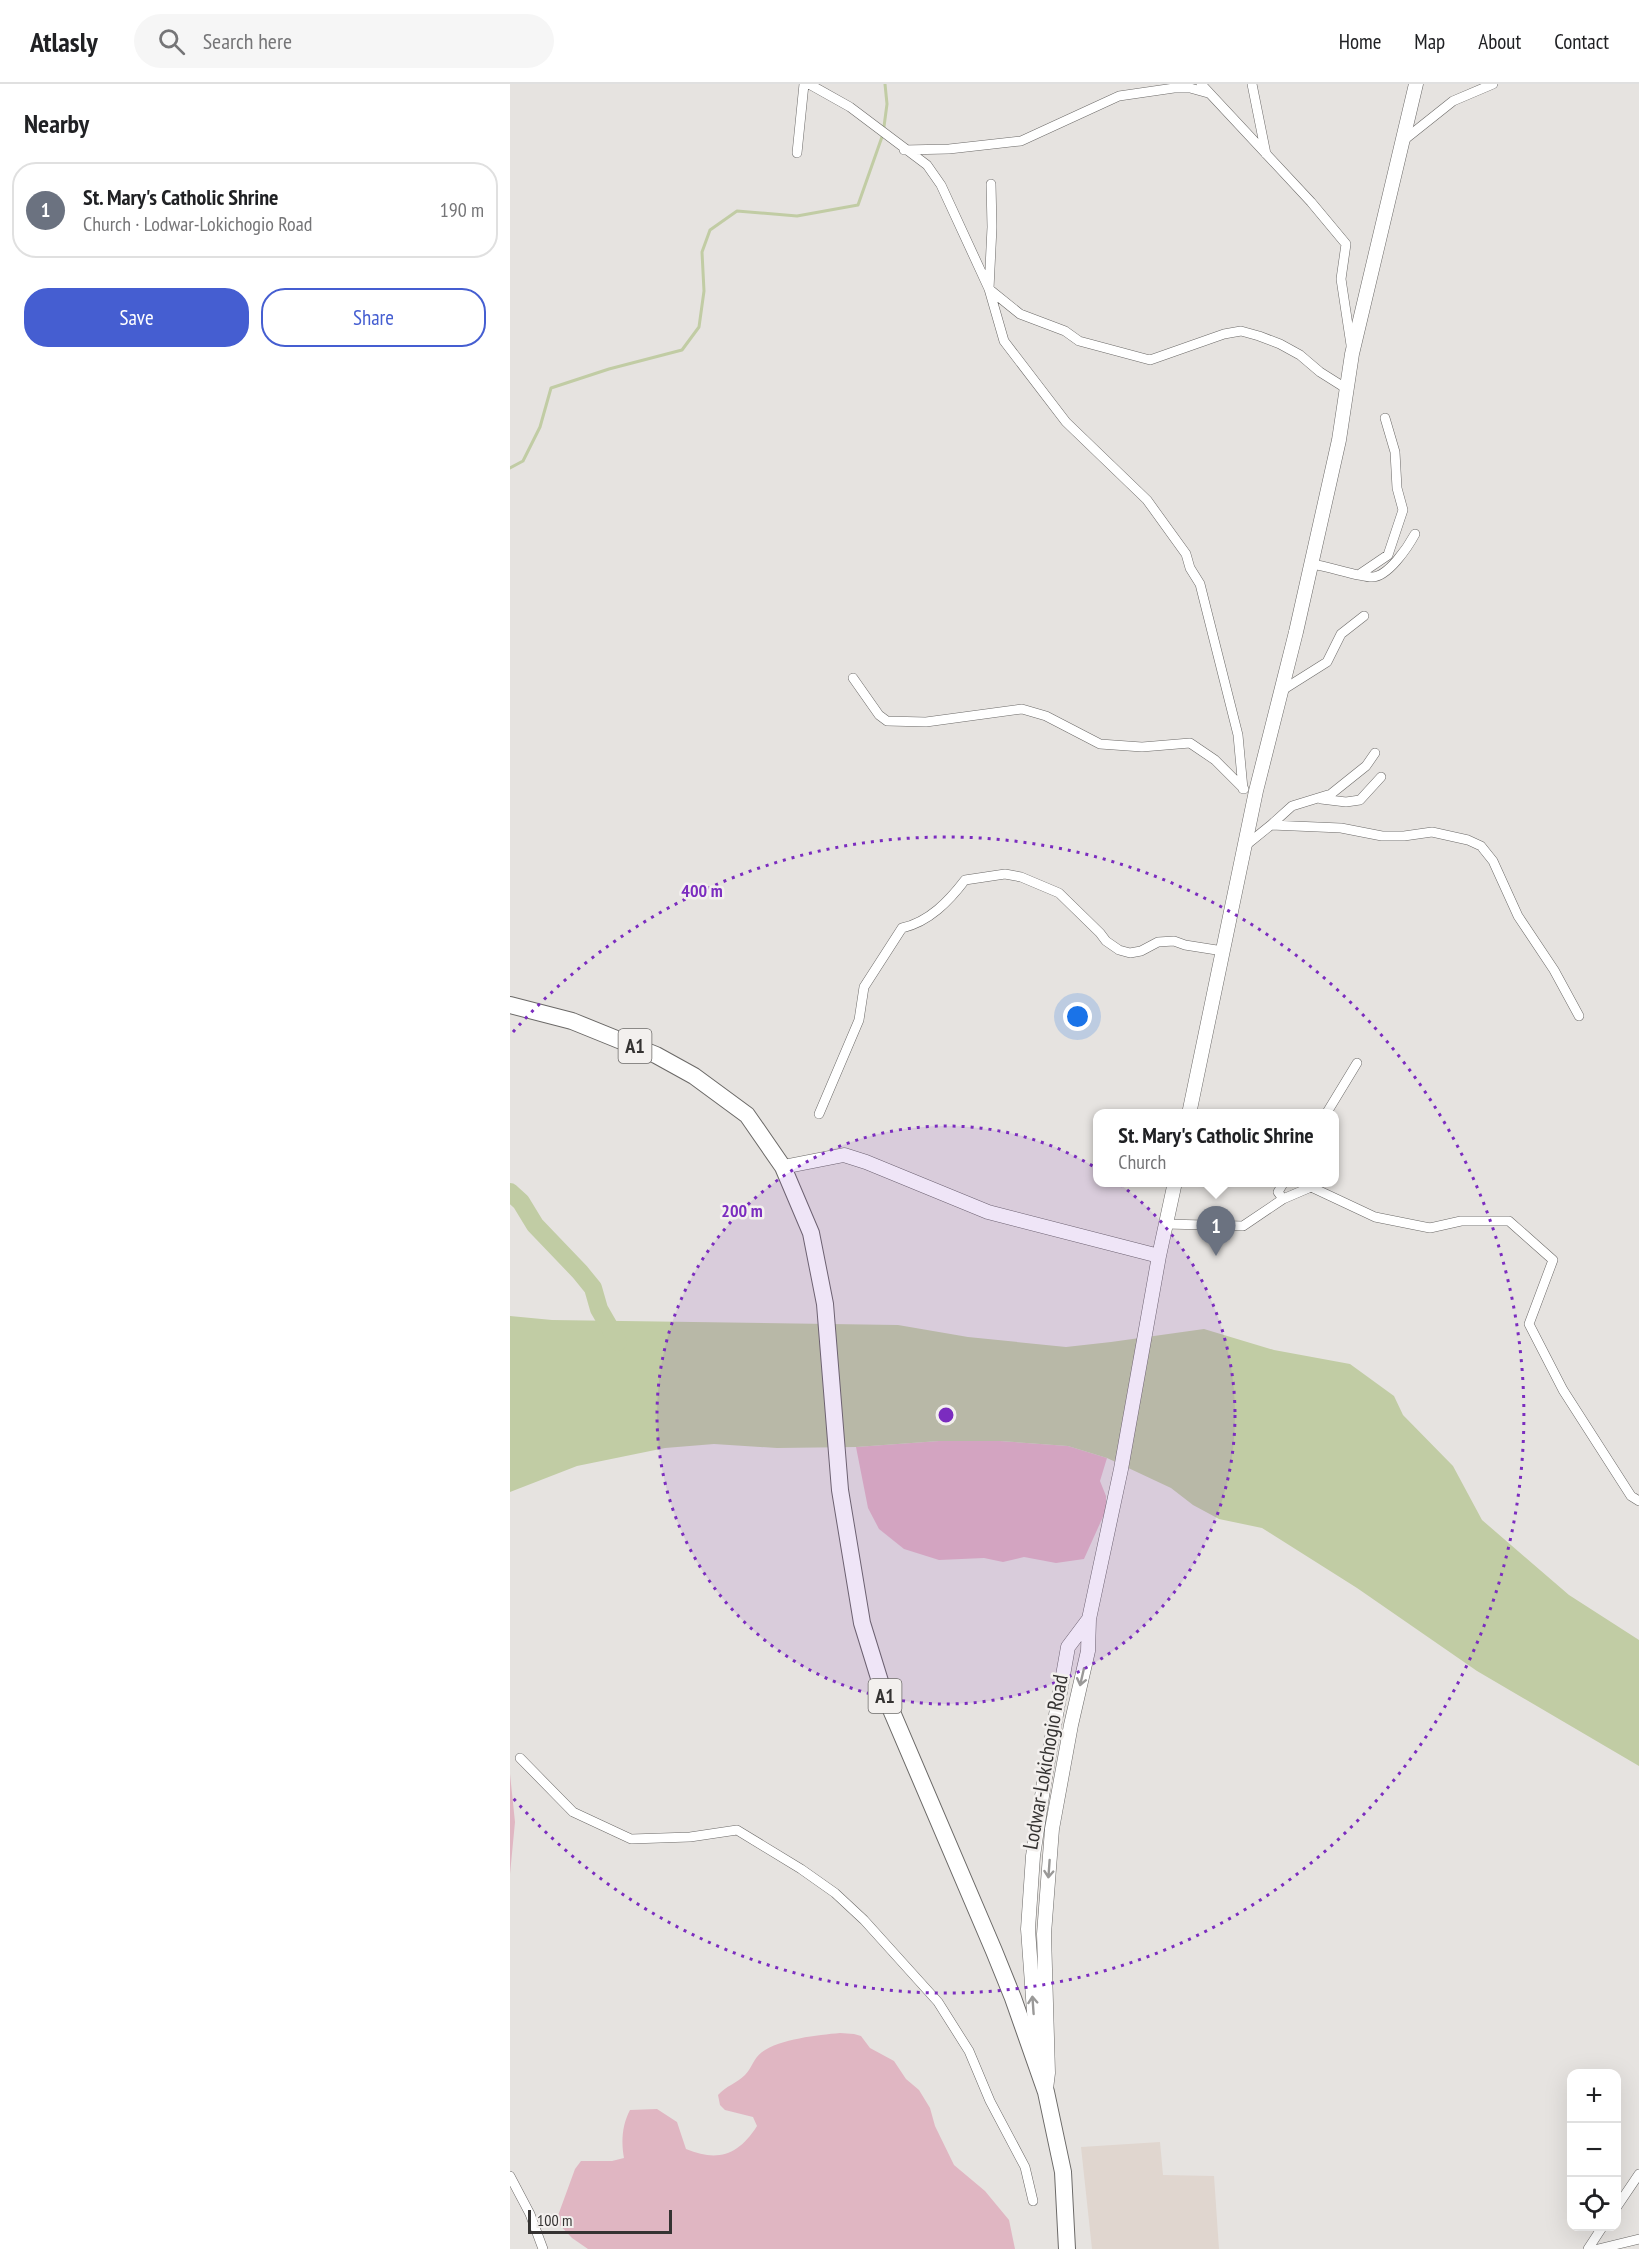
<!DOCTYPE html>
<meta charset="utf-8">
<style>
body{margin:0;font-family:"PT Sans Narrow",sans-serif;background:#f6f6f6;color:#202124}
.controls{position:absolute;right:18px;bottom:18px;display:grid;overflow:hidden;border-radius:12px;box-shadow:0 6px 24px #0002}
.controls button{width:54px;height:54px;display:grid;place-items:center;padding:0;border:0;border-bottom:2px solid #e0e0e0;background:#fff;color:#202124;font:30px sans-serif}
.scale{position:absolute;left:18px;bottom:15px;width:144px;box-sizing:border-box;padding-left:6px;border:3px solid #353332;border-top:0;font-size:16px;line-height:21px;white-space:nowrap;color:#353332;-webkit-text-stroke:4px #f3f0ee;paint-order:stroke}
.you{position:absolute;left:568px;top:933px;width:21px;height:21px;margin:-15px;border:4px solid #fff;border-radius:50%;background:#1a73e8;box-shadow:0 0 0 9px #1a73e833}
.badge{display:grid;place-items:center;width:39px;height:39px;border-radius:50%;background:#455ed1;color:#fff;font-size:20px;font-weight:700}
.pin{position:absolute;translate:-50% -50px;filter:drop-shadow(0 2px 3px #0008)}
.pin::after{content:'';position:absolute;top:32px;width:21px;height:18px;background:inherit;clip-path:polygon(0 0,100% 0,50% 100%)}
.popup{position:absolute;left:583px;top:1025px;width:246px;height:78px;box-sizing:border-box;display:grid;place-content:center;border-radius:12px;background:#fff;filter:drop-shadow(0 2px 4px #0005);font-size:20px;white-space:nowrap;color:#757577}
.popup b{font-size:22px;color:#202124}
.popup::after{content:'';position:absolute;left:50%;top:100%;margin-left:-12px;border:12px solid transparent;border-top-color:#fff}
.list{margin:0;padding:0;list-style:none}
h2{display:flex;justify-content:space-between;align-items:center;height:78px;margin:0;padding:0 24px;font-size:26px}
h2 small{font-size:20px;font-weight:400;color:#757577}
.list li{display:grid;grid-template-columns:39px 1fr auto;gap:18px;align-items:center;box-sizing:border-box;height:96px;margin:0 12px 12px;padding:0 12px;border:2px solid #e0e0e0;border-radius:24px}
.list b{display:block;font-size:22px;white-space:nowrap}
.list p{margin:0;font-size:20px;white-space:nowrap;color:#757577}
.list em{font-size:20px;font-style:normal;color:#757577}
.actions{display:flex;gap:12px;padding:18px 24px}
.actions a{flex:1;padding:14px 0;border:2px solid #455ed1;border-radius:24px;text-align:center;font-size:21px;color:#455ed1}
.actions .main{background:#455ed1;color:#fff}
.icon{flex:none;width:33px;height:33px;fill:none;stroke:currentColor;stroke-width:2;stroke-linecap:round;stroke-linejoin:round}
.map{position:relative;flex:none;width:1129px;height:2165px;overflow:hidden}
header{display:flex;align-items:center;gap:36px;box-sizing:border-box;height:84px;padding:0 30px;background:#fff;border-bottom:2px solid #e0e0e0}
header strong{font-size:28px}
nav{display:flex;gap:33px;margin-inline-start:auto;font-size:21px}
.search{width:420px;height:54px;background:#f6f6f6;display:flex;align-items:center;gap:15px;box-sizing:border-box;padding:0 21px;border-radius:33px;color:#757577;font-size:22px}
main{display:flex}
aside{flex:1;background:#fff}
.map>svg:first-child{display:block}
.built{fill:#e0d6cf}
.green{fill:#e0b6c2}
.water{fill:#c1cca4}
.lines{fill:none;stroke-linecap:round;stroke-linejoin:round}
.stream{stroke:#c1cca4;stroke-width:3}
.river{stroke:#c1cca4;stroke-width:18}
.street-casing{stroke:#6b6967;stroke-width:10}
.secondary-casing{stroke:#6b6967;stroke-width:15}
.highway-casing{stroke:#6b6967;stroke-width:18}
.street{stroke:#fff;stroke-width:9}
.secondary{stroke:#fff;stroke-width:14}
.highway{stroke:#fff;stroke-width:16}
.oneway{stroke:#9a9998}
.ring{fill:none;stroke:#7b2cbf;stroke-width:3;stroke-dasharray:3 6}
.labels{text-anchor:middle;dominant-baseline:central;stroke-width:5;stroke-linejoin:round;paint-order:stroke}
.shield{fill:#f3f0ee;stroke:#6e6c6a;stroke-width:1.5}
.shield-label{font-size:20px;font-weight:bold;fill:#353332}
.street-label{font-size:21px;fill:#353332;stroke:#f3f0ee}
.centre{fill:#7b2cbf;stroke:#f3f0ee;stroke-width:3}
.ring-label{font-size:18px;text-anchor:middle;font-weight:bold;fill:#7b2cbf;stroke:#f3f0ee;stroke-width:5;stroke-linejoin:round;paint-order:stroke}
</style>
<header>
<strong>Atlasly</strong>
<div class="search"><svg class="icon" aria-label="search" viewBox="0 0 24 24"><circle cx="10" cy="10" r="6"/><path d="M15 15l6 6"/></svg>Search here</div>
<nav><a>Home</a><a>Map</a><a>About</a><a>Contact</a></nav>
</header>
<main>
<aside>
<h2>Nearby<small></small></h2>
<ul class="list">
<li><span class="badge" style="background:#6b7280">1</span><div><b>St. Mary's Catholic Shrine</b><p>Church · Lodwar-Lokichogio Road</p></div><em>190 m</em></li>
</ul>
<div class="actions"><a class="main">Save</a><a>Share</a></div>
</aside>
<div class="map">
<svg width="1129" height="2165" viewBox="0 0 1129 2165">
<rect width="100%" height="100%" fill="#e6e3e0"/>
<path class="built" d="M650,2058L653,2091L704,2092L709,2165H582L571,2063Z"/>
<path class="green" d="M429,1357H490L558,1362L597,1374L590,1397L596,1412V1426L574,1475L546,1479L514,1473L493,1478L474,1474L429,1476L394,1465L369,1445L358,1424L346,1363Z
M0,1690L5,1738L0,1790Z
M330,1949L344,1950L351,1952L360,1964L384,1977L396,1995L409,2006L420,2024L425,2042L444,2081L475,2107L499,2136L505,2165H78L62,2154L46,2137L65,2085L71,2077H102L114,2074C111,2058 112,2041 120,2026L147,2025L167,2038L176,2065C207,2078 228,2072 247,2042L243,2033L215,2026L210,2021L208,2011C216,2002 227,1999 235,1991C242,1984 243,1975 252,1968C270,1955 308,1951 330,1949Z"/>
<path class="water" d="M0,1232L42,1236L388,1241L458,1253L556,1263L601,1258L694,1245L764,1266L840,1280L884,1312L893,1331L943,1382L972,1436L1059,1511L1129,1556V1682L967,1587L847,1504L752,1444L709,1435L683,1421L661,1404L597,1374L558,1362L490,1357H429L346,1363L267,1364L204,1360L155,1364L67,1382L0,1408Z"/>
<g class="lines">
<path class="stream" d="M0,384L13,377L30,343L41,304L99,285L172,266L189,243L194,207L192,168L200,146L227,127L287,132L348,121L373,50L377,20L375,0"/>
<path class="river" d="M0,1108L11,1118L25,1141L70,1188L83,1204L89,1225L108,1258"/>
<defs>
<path id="street" d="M299,0L340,23L417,81L431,101L479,205L494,257L556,338L637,416L676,470L680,484L690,500L728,651L733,705
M691,0L801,118L836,160L831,195L841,261
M742,0L756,70
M894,56L943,17L983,0
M394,66L439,65L511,57L609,12L664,4H680L698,9
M287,69L294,0
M481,100L482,143L479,205L510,230L555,247L569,257L640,276L714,250L731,247L749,252L770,260L790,271L810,288L837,305
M801,480C818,482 848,493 862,493C878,493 898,463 905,450
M850,490L878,471L893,426L887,404L885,368L875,334
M343,594L369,631L377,637L416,638L512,625L536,632L590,660L632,663L680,659L705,676L734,705
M771,607L817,578L831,550L854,532
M811,715L836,718L850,716L871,693
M761,741L782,722L821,710L856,682L865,669
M735,762L761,741L831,744L872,752H894L922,748L958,756L971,762L983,777L1008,832L1044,886L1069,932
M309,1030L349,936L354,903L392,844C419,838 439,817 455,796L495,790L511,793L549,809L590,849L596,857L609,866L620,869L631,867L648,858L664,857L675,861L713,867
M816,1030L847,979
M773,1115L768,1108L774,1098
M656,1140L733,1142L773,1115L801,1103L865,1133L920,1144L951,1137H999L1043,1176L1019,1240L1053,1306L1121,1412L1129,1417
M10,1674L63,1728L121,1755L180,1753L227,1746L291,1785L325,1809L354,1836L428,1918L459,1967L480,2017L515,2083L523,2117
M0,2092L20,2130L33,2165
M1106,2124L1129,2090
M1078,2165L1093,2142
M1088,2165L1129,2155"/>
<path id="secondary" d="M679,1030L746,707L786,548L829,356L842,270L906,0
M273,1083L334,1071L356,1078L478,1128L649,1172
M525,1973L526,1955L518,1845L523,1772L534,1699L558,1563L579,1535
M536,2005L538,1989L534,1850L542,1745L561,1641L578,1567L579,1535L611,1385L649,1172L665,1098"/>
<path id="highway" d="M0,921L62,937L146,971L184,992L237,1031L273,1083L301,1149L315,1220L330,1406L352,1539L373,1607L484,1867L503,1914L536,2008L553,2088L557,2165"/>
</defs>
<use href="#street" class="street-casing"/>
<use href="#secondary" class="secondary-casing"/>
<use href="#highway" class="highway-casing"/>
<use href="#street" class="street"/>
<use href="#secondary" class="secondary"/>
<use href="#highway" class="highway"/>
</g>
<defs><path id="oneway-shaft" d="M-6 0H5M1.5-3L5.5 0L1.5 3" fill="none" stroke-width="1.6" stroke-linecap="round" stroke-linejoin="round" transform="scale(1.5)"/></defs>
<g class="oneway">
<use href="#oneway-shaft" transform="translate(572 1593) rotate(103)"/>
<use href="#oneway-shaft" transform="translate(539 1785) rotate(94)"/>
<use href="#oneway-shaft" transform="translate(523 1921) rotate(-94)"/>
</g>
<circle cx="436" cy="1331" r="289" fill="#7b2cbf" fill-opacity=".12"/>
<g class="ring">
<circle cx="436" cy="1331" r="289"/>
<path d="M3 948A578 578 0 1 1 3 1714"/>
</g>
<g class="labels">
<g class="shield">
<rect x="108.5" y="945" width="33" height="34" rx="4.5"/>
<rect x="358.5" y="1595" width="33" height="34" rx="4.5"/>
</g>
<g class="shield-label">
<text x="125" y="962">A1</text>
<text x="375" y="1612">A1</text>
</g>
<g class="street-label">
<text transform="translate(535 1678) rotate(-80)">Lodwar-Lokichogio Road</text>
</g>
</g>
<circle cx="436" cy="1331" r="9" class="centre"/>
<g class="ring-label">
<text x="192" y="813">400 m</text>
<text x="232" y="1133">200 m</text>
</g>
</svg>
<div class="controls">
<button>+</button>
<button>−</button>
<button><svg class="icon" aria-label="locate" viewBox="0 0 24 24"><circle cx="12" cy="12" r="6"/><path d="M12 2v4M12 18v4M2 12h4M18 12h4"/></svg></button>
</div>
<div class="scale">100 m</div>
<div class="you"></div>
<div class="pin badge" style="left:706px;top:1172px;background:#6b7280">1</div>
<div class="popup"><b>St. Mary's Catholic Shrine</b>Church</div>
</div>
</main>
